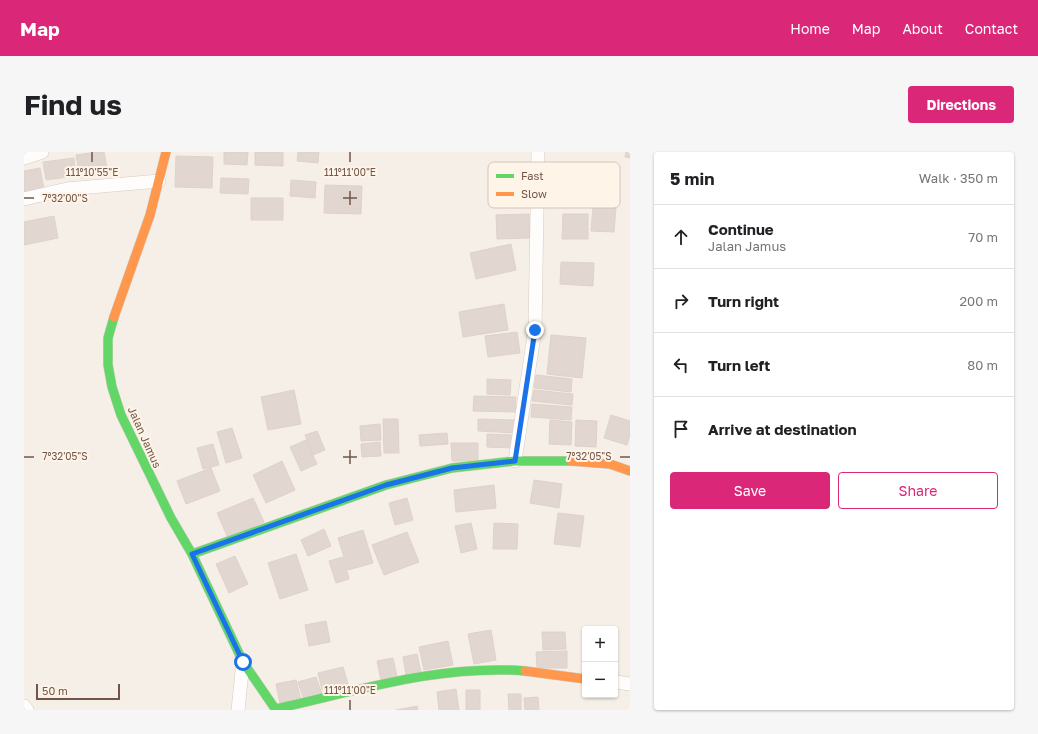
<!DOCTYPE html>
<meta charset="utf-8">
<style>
body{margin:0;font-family:"Golos Text",sans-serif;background:#f6f6f6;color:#202124}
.controls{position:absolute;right:12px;bottom:12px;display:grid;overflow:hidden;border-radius:4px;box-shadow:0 1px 3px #0004}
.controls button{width:36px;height:36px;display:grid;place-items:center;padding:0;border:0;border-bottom:1px solid #e0e0e0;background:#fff;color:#202124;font:20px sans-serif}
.scale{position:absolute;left:12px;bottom:10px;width:84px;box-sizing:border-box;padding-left:4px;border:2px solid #725549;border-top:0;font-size:11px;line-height:14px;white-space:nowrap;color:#725549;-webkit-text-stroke:3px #fff4e8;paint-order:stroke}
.stop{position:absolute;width:12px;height:12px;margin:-9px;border:3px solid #1a73e8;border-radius:50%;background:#fff}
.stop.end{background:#1a73e8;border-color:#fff;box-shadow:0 1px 4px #0008}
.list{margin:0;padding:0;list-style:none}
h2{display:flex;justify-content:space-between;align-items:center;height:52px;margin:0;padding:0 16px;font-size:17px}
h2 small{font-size:13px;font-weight:400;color:#757577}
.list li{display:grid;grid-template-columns:26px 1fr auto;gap:12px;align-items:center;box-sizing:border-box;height:64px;padding:0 16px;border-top:1px solid #e0e0e0}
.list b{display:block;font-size:15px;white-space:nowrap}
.list p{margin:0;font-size:13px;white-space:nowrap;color:#757577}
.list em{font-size:13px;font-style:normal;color:#757577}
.actions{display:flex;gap:8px;padding:12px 16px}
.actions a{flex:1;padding:9px 0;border:1px solid #db2777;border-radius:4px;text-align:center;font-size:14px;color:#db2777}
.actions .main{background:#db2777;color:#fff}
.icon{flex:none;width:22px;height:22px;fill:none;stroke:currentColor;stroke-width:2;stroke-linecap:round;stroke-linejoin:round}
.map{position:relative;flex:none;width:606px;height:558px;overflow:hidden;border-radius:4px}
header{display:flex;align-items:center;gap:24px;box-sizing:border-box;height:56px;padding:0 20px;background:#db2777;color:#fff}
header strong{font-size:19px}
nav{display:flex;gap:22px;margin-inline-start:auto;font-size:14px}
.intro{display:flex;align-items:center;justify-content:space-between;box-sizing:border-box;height:96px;padding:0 24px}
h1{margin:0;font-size:28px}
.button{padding:10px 18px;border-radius:4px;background:#db2777;color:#fff;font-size:14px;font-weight:700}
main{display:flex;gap:24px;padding:0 24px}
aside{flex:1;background:#fff;border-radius:4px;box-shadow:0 1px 3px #0004}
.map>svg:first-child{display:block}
.building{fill:#e1d7d0;stroke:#ded2ca}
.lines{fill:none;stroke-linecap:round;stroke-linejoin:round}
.street-casing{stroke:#d4cbc5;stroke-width:14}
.fast-casing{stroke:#d4cac4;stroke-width:10}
.slow-casing{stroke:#d4cac4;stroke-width:10}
.street{stroke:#fefdfc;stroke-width:13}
.fast{stroke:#63d668;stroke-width:9}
.slow{stroke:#ff974d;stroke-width:9}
.route{stroke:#1a73e8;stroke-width:5}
.ticks{fill:none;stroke:#725549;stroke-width:1.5}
.labels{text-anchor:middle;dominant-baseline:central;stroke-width:4;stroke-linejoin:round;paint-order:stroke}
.street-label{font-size:11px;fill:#725549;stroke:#fff4e8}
.key{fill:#fff4e8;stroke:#d5c4b8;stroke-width:1}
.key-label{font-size:11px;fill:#725549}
.ticks-label{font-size:10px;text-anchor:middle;fill:#725549;stroke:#fff4e8;stroke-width:4;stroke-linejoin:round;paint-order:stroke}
</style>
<header>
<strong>Map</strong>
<nav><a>Home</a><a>Map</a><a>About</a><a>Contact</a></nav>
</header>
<div class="intro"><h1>Find us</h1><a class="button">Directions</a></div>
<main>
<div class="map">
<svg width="606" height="558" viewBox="0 0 606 558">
<rect width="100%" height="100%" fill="#f5efe8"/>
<path class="building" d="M73,0H80L84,21L56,26L52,3Z
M200,0H224L223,13L200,12Z
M231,0H259V14L231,13Z
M274,0H295L294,11L273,9Z
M602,0H606V6L601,5Z
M152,4L189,5L188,36L151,35Z
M50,6L52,24L22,28L19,10Z
M16,16L20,37L0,41V19Z
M197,26L225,27L224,42L196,41Z
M267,28L292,30L291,46L266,44Z
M301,33L338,34L337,62L300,61Z
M227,46H259V68H227Z
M569,55L592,56L590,80L567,79Z
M505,62L506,86L473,87L472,63Z
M539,62H564V87H538Z
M30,64L34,86L0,93V70Z
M487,92L492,118L452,127L446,101Z
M537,110L570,111L569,134L536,132Z
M480,152L484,178L439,185L435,160Z
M493,180L496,201L464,205L461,184Z
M527,183L562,186L558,226L523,222Z
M512,223L548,227L547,240L510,236Z
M463,227L487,228L486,243L463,242Z
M270,238L277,272L244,278L237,245Z
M510,238L549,242L548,253L508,249Z
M450,244L492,245L491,260L449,259Z
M508,252L548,255L547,268L507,265Z
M587,263L606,269V283L603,293L580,286Z
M359,267H374L375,301H360Z
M454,267L492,268V281L454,279Z
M526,268L548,270L547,293L525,292Z
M552,268L573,269L572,295L551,294Z
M356,272L357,288L337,289L336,274Z
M208,276L218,306L202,311L193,280Z
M293,279L301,298L289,303L281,283Z
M423,281L424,292L396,294L395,283Z
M463,282L489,283L488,296L463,295Z
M282,288L293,312L277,319L266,295Z
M356,290L357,304L338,305L337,292Z
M427,291H454V309H428Z
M189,292L195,313L179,317L173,296Z
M258,309L271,338L242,351L229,323Z
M187,316L196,339L162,352L153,329Z
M510,328L538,332L535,356L506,351Z
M470,333L472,356L432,360L430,338Z
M229,346L240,370L204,386L193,361Z
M383,346L389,368L371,373L365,351Z
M534,361L560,364L556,395L530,392Z
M447,371L453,397L437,401L431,374Z
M470,371L494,372L493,397H469Z
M300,377L307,394L284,404L277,388Z
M339,378L349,411L324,418L314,386Z
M383,380L395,410L360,423L348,393Z
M272,402L284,438L256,447L244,411Z
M211,404L224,432L205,441L192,412Z
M319,405L325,427L312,431L305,409Z
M302,469L306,490L285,494L281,473Z
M467,478L472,508L450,512L444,482Z
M518,480H541L542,497L519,498Z
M424,489L429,513L400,518L395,495Z
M543,499V516H513L512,500Z
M393,502L397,520L382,523L379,505Z
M369,506L373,525L357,528L353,509Z
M319,515L324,532L298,538L294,521Z
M292,525L298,542L280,548L274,530Z
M272,528L277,548L256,552L252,532Z
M432,537L435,558H415L413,540Z
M442,538H456V558H442Z
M484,542H497V558H485Z
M514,545L515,558H501L500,546Z
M393,554L394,558H372Z"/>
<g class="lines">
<defs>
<path id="street" d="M0,6L18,0
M0,47L43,37L135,29
M491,309L511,177L514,0
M591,530L606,532
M0,554L3,558
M214,558L219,510"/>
<path id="fast" d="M90,165L84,186V213L88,235L97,263L147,366L168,402L219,510L252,558
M168,402L362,333L428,316L491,309H547
M251,557C333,539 416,512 501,519"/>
<path id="slow" d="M90,165L126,63L142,0
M547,309L586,312L606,319
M501,519L561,527"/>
</defs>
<use href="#street" class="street-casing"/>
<use href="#fast" class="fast-casing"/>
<use href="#slow" class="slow-casing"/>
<use href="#street" class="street"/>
<use href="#fast" class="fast"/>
<use href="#slow" class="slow"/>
</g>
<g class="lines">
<path class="route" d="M219,510L168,402L362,333L428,316L491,309L511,178"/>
</g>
<path class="ticks" d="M68,0V10M326,0V10M326,39V53M0,46H10M319,46H333M326,298V312M0,305H10M319,305H333M596,305H606M326,548V558"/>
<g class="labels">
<g class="street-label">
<text transform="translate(121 285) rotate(66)">Jalan Jamus</text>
</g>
</g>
<rect x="464" y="10" width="132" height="46" rx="6" class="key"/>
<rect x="472" y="22" width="18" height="4" fill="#63d668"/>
<rect x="472" y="40" width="18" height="4" fill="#ff974d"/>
<g class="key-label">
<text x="497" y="28">Fast</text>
<text x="497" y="46">Slow</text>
</g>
<g class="ticks-label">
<text x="68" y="24">111°10'55"E</text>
<text x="326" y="24">111°11'00"E</text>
<text x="41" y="50">7°32'00"S</text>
<text x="41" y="308">7°32'05"S</text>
<text x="565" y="308">7°32'05"S</text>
<text x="326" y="542">111°11'00"E</text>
</g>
</svg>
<div class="controls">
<button>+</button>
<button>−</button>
</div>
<div class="scale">50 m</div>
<div class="stop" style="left:219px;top:510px"></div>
<div class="stop end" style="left:511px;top:178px"></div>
</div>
<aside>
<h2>5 min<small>Walk · 350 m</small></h2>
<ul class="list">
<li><svg class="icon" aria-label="ahead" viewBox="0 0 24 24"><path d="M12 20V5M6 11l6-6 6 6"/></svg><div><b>Continue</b><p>Jalan Jamus</p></div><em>70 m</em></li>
<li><svg class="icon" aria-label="right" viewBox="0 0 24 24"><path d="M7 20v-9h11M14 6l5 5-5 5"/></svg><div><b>Turn right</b></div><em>200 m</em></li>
<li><svg class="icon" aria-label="left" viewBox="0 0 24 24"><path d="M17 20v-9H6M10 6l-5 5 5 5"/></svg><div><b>Turn left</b></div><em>80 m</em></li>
<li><svg class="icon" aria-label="arrive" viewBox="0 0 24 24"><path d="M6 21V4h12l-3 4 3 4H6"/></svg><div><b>Arrive at destination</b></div></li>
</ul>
<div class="actions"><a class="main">Save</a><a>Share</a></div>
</aside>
</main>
